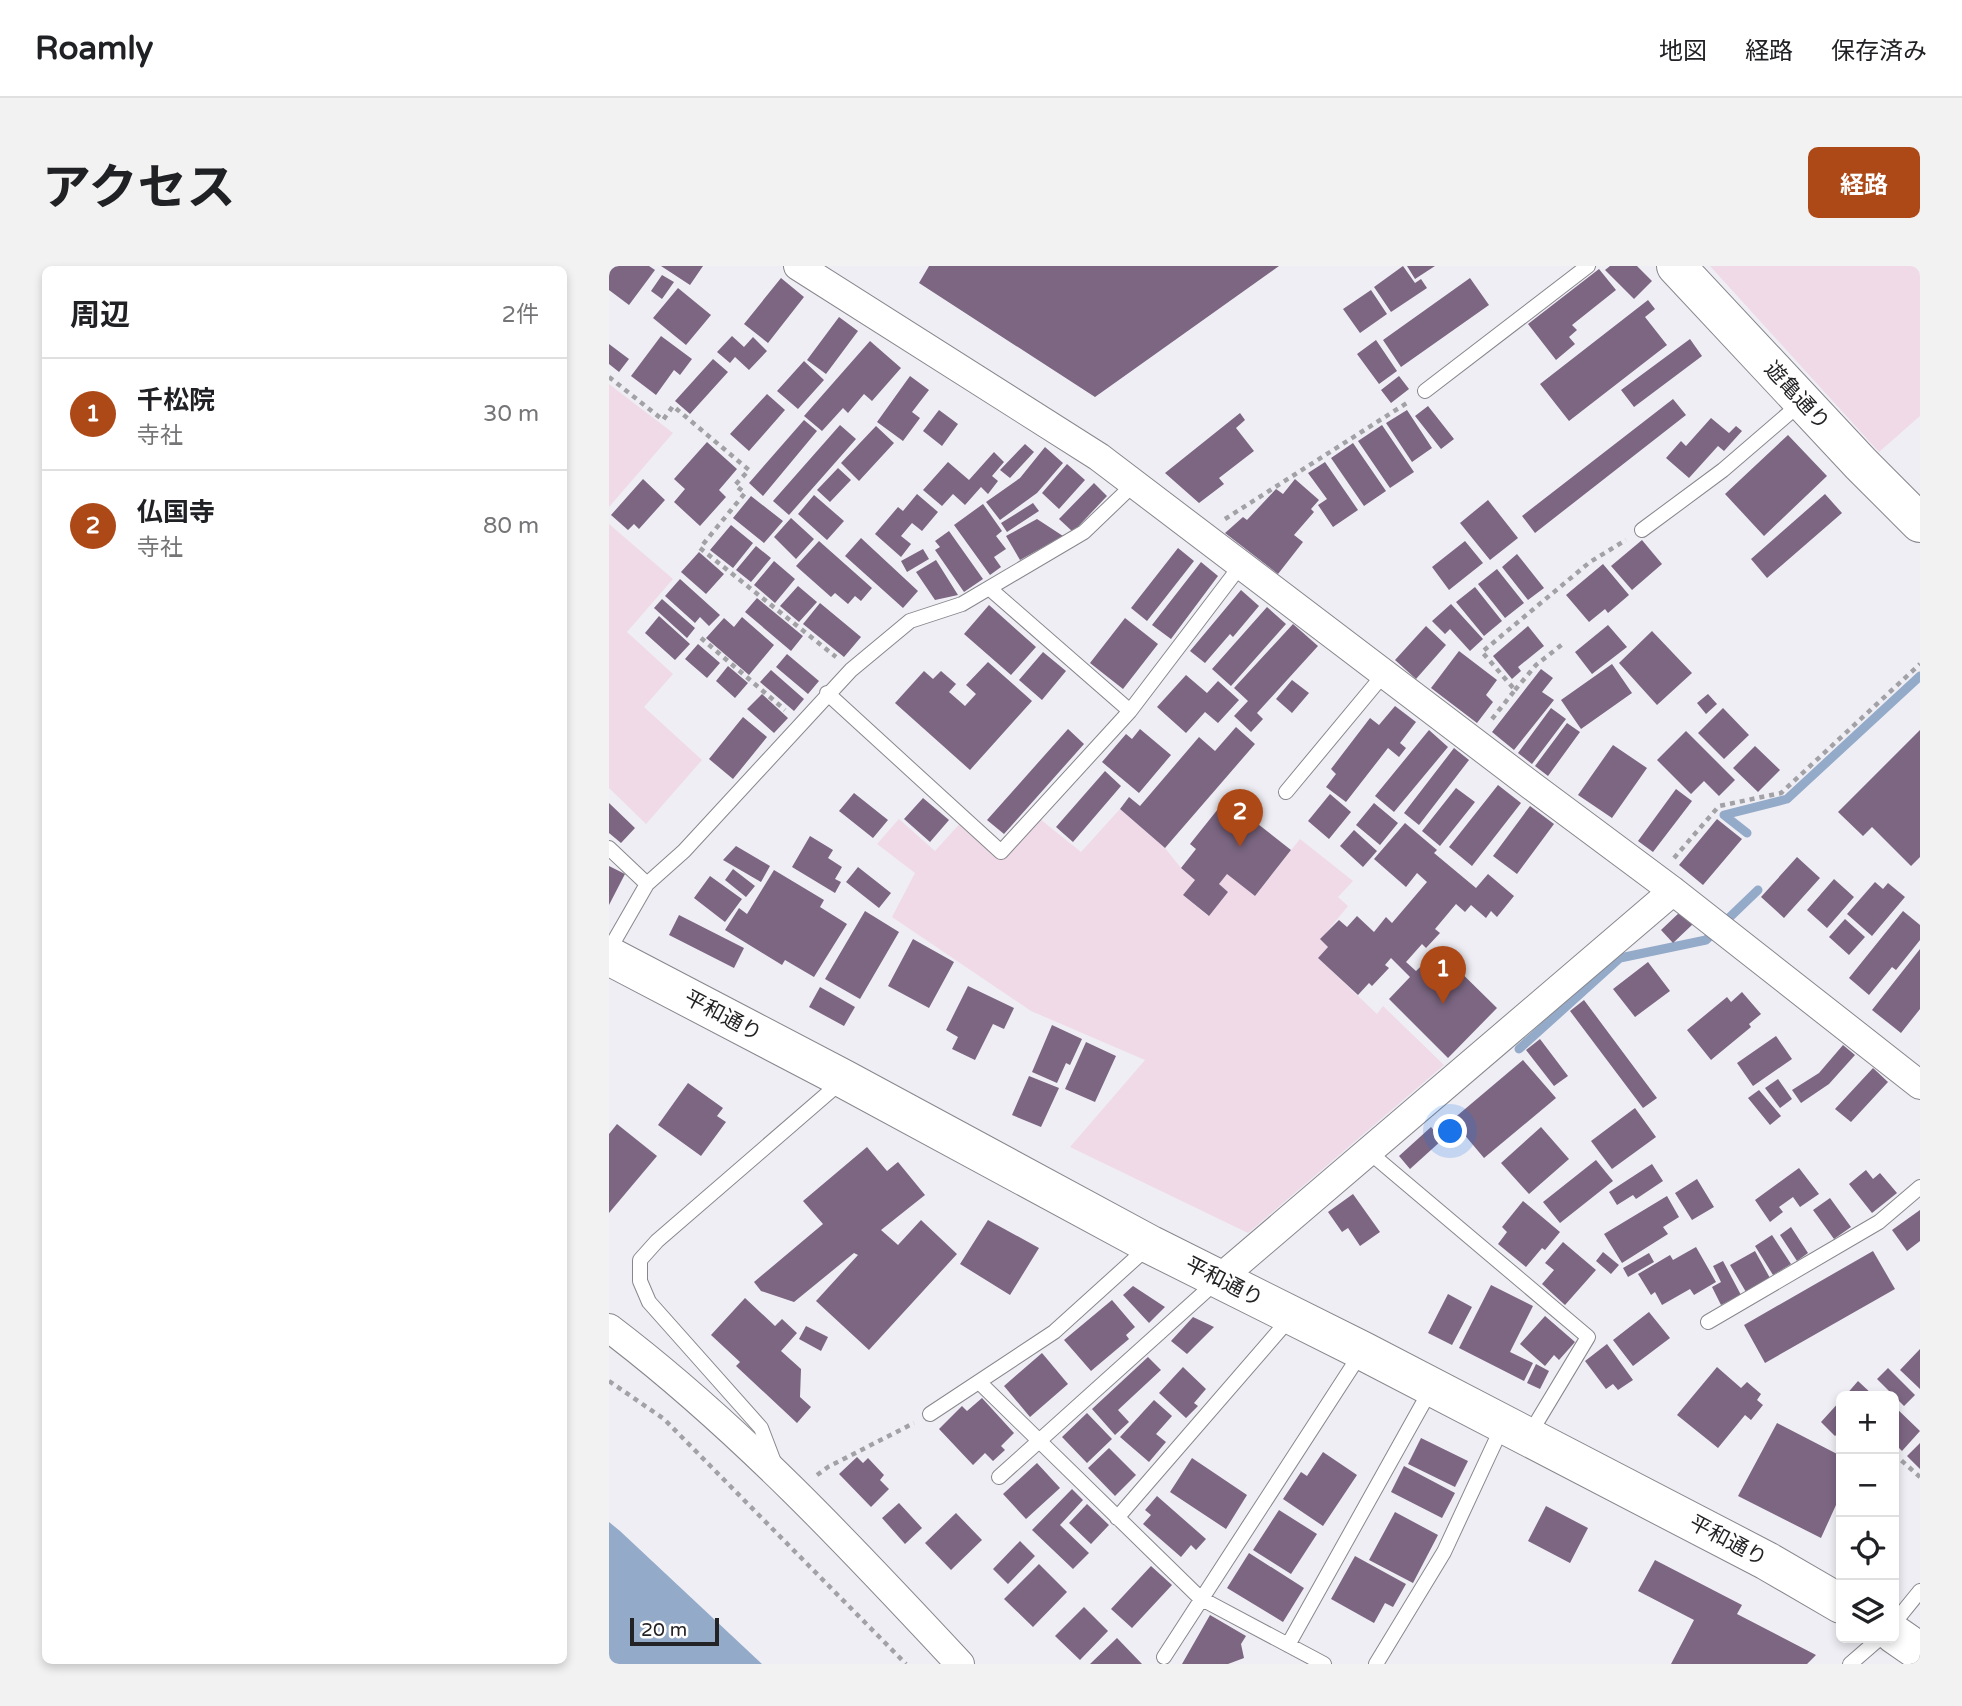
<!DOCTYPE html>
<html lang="ja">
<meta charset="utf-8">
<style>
body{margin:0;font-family:"Varela Round","Noto Sans JP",sans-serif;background:#f2f2f2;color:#202124}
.controls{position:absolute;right:21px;bottom:21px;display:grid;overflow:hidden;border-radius:10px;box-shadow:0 4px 10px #0003}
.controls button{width:63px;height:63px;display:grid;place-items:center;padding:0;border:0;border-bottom:2px solid #e0e0e0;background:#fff;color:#202124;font:35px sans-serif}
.scale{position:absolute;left:21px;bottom:18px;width:89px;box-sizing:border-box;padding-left:7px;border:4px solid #232225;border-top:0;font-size:19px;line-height:24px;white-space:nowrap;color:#232225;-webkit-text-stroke:5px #fff;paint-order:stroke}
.you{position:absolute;left:842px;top:866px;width:24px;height:24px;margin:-18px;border:5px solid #fff;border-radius:50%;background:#1a73e8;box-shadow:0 0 0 10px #1a73e833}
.badge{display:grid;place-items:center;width:46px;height:46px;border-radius:50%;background:#ad4917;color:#fff;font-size:23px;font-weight:700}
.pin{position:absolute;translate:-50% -58px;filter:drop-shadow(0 2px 4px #0008)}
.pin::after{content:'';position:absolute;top:37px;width:24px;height:21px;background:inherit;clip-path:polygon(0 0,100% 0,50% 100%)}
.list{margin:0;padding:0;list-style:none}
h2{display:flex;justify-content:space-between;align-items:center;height:91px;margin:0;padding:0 28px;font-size:30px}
h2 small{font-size:23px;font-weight:400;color:#757577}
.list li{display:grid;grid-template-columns:46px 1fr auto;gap:21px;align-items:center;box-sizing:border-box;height:112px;padding:0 28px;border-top:2px solid #e0e0e0}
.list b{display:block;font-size:26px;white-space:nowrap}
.list p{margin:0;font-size:23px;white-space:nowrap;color:#757577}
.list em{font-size:23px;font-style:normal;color:#757577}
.icon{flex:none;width:38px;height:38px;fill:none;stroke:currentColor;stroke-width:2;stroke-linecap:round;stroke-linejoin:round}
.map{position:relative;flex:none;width:1311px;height:1398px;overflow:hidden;border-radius:10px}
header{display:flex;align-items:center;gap:42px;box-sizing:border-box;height:98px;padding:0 35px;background:#fff;border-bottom:2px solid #e0e0e0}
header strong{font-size:33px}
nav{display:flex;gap:38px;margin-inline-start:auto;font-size:24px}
.intro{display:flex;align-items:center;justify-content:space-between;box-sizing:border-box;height:168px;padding:0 42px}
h1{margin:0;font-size:49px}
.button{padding:18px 32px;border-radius:10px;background:#ad4917;color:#fff;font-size:24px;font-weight:700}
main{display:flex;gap:42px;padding:0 42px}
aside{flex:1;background:#fff;border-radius:10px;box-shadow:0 4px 10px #0003}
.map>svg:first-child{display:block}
.green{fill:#f0dae8}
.water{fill:#94aac9}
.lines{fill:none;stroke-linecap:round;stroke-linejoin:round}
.stream{stroke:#94aac9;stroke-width:9}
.building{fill:#7c6682}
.service-casing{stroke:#88878d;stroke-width:16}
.minor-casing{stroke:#88878d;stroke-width:30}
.primary-casing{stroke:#88878d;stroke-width:40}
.trunk-casing{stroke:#88878d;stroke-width:40}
.path{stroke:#a2a1a6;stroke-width:4.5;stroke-dasharray:5 5;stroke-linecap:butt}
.service{stroke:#fff;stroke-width:14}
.minor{stroke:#fff;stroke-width:28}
.primary{stroke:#fff;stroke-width:38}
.trunk{stroke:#fff;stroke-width:38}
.labels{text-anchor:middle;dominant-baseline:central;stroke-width:5;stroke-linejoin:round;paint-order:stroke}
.street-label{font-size:21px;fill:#232225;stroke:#fff}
</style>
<header>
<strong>Roamly</strong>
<nav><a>地図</a><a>経路</a><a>保存済み</a></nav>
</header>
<div class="intro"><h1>アクセス</h1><a class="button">経路</a></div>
<main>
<aside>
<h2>周辺<small>2件</small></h2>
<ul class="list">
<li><span class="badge">1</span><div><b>千松院</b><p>寺社</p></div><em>30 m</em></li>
<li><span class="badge">2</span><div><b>仏国寺</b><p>寺社</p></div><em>80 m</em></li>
</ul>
</aside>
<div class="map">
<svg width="1311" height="1398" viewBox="0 0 1311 1398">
<rect width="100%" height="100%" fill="#efeef4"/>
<path class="green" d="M1101,0H1311V150L1270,186Z
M0,118L64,167L0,241Z
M0,258L64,313L18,366L64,408L35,441L93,494L37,558L0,522Z
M511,543L556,582L572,602L586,614L574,629L599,650L619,626L610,618L618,608L646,630L691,573L744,615L729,631L739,640L712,673L719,681L709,692L768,748L774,740L835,799L639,967L461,881L536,794L422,745L283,651L306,607L268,578L290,553L326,585L355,553L392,586L426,549L472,586Z"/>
<path class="water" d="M0,1256L11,1265L153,1398H0Z"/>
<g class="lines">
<path class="stream" d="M1138,567L1115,549L1178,533L1311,410
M910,783L1011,692L1097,674L1149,624"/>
</g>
<path class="building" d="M0,0H40L46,4L20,39L0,24Z
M52,0H94L81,19Z
M320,0H670L486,131L310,17Z
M794,0L806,17L812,13L818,22L782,46L765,21Z
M798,0H826L806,13Z
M1001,0H1028L1043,15L1025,33L996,4Z
M990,3L1007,24L963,59L968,64L960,71L966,78L947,94L919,58Z
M53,9L65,16L53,33L42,25Z
M172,12L195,31L159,77L135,58Z
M861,12L880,39L792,101L774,74Z
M69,22L102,49L77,79L44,52Z
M762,24L778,48L751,67L734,43Z
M1039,34L1046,43L1036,51L1058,79L960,155L931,118Z
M230,51L249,65L217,108L198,94Z
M52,70L83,93L71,109L65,104L47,129L22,110Z
M123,70L135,81L144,71L158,85L140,104L126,91L121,97L108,86Z
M1081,73L1093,90L1025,141L1012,124Z
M767,74L788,105L770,118L748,88Z
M261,75L292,102L263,135L255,128L239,147L234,142L213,165L195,150Z
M0,78L20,93L10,106L0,98Z
M104,93L119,106L81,148L66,135Z
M195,95L215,114L189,143L168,125Z
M301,110L320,124L303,146L311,152L294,175L268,156Z
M790,110L800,123L782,137L772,124Z
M158,128L176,144L140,185L121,168Z
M1064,133L1077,149L926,267L913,250Z
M819,140L845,173L832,183L806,150Z
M330,144L349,158L333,180L314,165Z
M798,144L823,182L803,196L777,157Z
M631,147L636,154L627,162L645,185L610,212L615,218L590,237L556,207Z
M1102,152L1120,167L1127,160L1133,165L1115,185L1109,180L1080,212L1057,192L1072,175L1077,180Z
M195,154L208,165L154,230L140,217Z
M231,159L247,173L180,249L164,235Z
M773,159L805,206L781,222L749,175Z
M267,160L285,177L250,215L232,197Z
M1179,169L1218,210L1155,270L1116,228Z
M98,176L128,203L110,224L117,231L91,260L65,236L76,223L65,213Z
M744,177L777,225L755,240L722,192Z
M416,178L425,186L401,212L391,204Z
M436,181L454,197L428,227L391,254L377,236L411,212Z
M385,186L395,196L383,210L389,215L379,228L372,221L356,239L344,228L333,240L314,224L339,196L360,214Z
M716,196L749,244L724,261L709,239L718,233L699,207Z
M458,198L476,214L450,243L433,227Z
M229,202L242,214L221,236L208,224Z
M34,213L56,234L30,263L25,258L19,264L2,249Z
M686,213L710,234L702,243L705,246L685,269L694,276L669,308L616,267L634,251L638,254L667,223L674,228Z
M485,217L498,230L464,266L450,253Z
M308,228L329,246L313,265L303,257L292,270L302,278L292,291L266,268L289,241L294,245Z
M1216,228L1233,247L1158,312L1142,293Z
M205,229L235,255L218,274L189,248Z
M142,230L174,255L155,277L124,252Z
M879,234L909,272L881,294L851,257Z
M424,237L430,245L398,266L392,257Z
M374,238L393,265L387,270L397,283L385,291L392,301L381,309L345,259Z
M182,252L205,273L187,293L165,271Z
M428,253L454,270L411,294L397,270Z
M122,259L144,277L124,302L101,284Z
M340,265L374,313L355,326L326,284L331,281L326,275Z
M252,272L309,325L294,342L236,290Z
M1033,274L1053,298L1023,324L1002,300Z
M210,275L263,322L252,335L246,330L239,338L226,327L222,331L187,300Z
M856,275L874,297L840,324L823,301Z
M147,280L162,292L142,316L127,304Z
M569,282L585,295L538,355L522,342Z
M314,283L320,293L298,306L292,295Z
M90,286L115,308L97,328L72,306Z
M908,288L935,322L919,334L893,301Z
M327,294L349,329L326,334L307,306Z
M165,295L186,313L166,337L145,319Z
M592,296L609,310L562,373L543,359Z
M994,298L1020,329L999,347L996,343L980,356L957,329Z
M888,303L915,337L896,352L869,318Z
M71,313L111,349L100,360L91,351L86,357L56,330Z
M189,320L208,336L190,356L171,340Z
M866,321L893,355L875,370L847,336Z
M632,324L650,340L624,371L621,368L596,397L581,385Z
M148,332L194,370L182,385L136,346Z
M53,333L86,362L78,372L45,342Z
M211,337L252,371L235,391L194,358Z
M842,338L874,373L861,385L841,363L836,368L823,355Z
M380,339L427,381L402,409L355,368Z
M658,341L677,358L622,420L603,403Z
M50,350L81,378L66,394L36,367Z
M133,351L165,379L140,409L97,372L115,352L125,361Z
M516,352L549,378L514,423L481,397Z
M684,358L709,380L648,447L654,453L642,466L625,450L639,435L625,422Z
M999,359L1018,381L983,408L966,386Z
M817,360L837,379L807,413L786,394Z
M919,360L935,380L909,401L912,405L903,413L884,390Z
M1043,365L1083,407L1048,439L1010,397Z
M89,378L111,397L98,412L76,393Z
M850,385L888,414L877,429L884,436L868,457L822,422Z
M434,386L457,405L433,434L410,414Z
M178,388L210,415L199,428L167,401Z
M379,396L423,435L361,504L286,437L315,405L324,413L332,405L347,418L340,426L356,440L367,428L357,419Z
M1003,398L1023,427L972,463L952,434Z
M119,400L139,417L126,432L107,415Z
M932,403L944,412L933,426L945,434L905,484L883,466Z
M162,404L195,433L185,445L151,416Z
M577,409L598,427L609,415L630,434L609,457L596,446L577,467L548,441Z
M683,414L700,427L683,447L667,433Z
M153,428L179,452L165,467L138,443Z
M1099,428L1108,438L1097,448L1088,437Z
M786,440L807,456L791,477L797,482L790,491L779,482L737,536L717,521L727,508L722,503L761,452L770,459Z
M942,442L957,453L923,498L909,487Z
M1114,442L1140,469L1115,493L1089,467Z
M134,451L158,471L124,513L100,493Z
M958,457L971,466L939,510L926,500Z
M627,461L646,478L556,582L511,543L520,531L531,540L590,471L606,485Z
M459,463L475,478L395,568L378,554Z
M531,463L562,489L530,527L493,496L517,468L523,473Z
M820,464L839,481L785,546L766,530Z
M1311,464V591L1302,600L1263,561L1254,570L1229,546Z
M1077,465L1126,514L1110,530L1095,515L1082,528L1048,494Z
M1004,479L1038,502L1003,552L969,529Z
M1146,480L1171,504L1149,526L1124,502Z
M845,482L860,494L810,559L795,547Z
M496,505L512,520L464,576L447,561Z
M889,519L912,537L863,600L840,581Z
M847,522L866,536L831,580L813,565Z
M1067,523L1083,535L1044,586L1029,575Z
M245,527L279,554L264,572L230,545Z
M721,528L742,546L720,573L699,555Z
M314,532L340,554L321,576L295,553Z
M617,533L682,584L646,630L618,608L610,618L619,626L600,650L574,629L586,614L572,602L587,583L581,578Z
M0,537L26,562L12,577L0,567Z
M765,537L789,557L771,579L747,559Z
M921,540L945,558L908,608L884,590Z
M1108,553L1133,573L1094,619L1070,599Z
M796,557L828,584L825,587L867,622L879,608L905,630L888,651L882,645L877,652L862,639L856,646L847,638L826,663L831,667L817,682L813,678L797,696L807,705L829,684L888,742L839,792L780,733L801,711L782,692L776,699L780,702L763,720L760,717L749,729L709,692L719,681L711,673L730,654L738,661L748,650L765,666L777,651L783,657L818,616L808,607L797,621L765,593Z
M745,564L768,585L754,601L731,580Z
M201,570L224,584L219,592L233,601L226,613L232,616L226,627L183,601Z
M127,580L161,600L152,616L114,594Z
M1188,591L1211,612L1175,652L1152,631Z
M0,600L16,608L0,639Z
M249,601L282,627L270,642L237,616Z
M124,603L146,620L137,631L116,614Z
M165,604L215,634L211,641L238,658L205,711L176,694L173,699L116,664L130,642L138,648Z
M101,610L133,633L116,656L85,632Z
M1225,613L1245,631L1218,662L1198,644Z
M1266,616L1274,623L1279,617L1296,631L1263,670L1238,648Z
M256,645L290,666L251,733L216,713Z
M1072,645L1084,658L1064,677L1052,664Z
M1294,645L1311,659V674L1287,704L1283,701L1260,729L1240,712Z
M70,649L135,682L125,702L60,669Z
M1236,653L1256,671L1240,689L1220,671Z
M304,673L345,696L320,742L279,720Z
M1311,683V743L1292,767L1263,744Z
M1039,696L1061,725L1026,751L1004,723Z
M359,720L405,742L395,763L384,758L366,794L343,783L349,771L337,764Z
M211,721L246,741L235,760L200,741Z
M1133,726L1152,748L1140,758L1142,761L1102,794L1078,764L1118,731L1122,736Z
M975,734L1048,832L1034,842L961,745Z
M443,759L473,773L461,799L457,797L448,817L423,806Z
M1167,770L1183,793L1144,820L1128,797Z
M931,773L959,810L945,820L917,784Z
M477,776L507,790L486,836L456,823Z
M1234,779L1246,789L1220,818L1192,837L1183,824L1210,807Z
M914,794L947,832L875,892L843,854Z
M1264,802L1279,816L1242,856L1226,843Z
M420,810L450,822L432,861L403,849Z
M1169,813L1183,833L1171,842L1156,822Z
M79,817L114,842L108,850L117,856L92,890L49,859Z
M1150,824L1172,850L1161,859L1139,832Z
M1026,842L1047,871L1003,903L982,875Z
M8,858L48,890L0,947V868Z
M822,861L833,874L801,903L790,890Z
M932,861L960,893L920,928L892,897Z
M258,881L278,905L289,896L316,929L272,964L289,979L312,954L348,988L260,1084L207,1035L249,989L245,987L185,1036L152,1025L145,1016L214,958L194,935Z
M987,894L1004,915L951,957L934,936Z
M1043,898L1054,915L1027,933L1024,929L1008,939L1000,926Z
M1190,902L1210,928L1191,941L1184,931L1170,941L1174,946L1161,956L1146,934Z
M1257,904L1264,913L1271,907L1288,927L1263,947L1240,918Z
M1088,913L1105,941L1083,954L1066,927Z
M744,928L771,966L751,980L739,962L733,966L719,946Z
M1058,930L1070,951L1054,961L1059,968L1013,997L995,968Z
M1221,932L1242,961L1225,973L1204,944Z
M914,935L951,966L936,984L933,982L917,1001L889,978L898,966L893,961Z
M1311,944V975L1298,985L1283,964Z
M379,954L430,982L401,1029L351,998Z
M1182,961L1199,987L1188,995L1171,969Z
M1163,969L1182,998L1164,1009L1146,980Z
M954,976L987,1004L956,1039L933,1018L945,1004L936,997Z
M1087,981L1107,1016L1085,1029L1081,1023L1053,1039L1046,1026L1042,1029L1029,1008L1061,989L1064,994Z
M1146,985L1161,1012L1137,1026L1121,999Z
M1264,985L1286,1023L1156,1097L1135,1059Z
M994,986L1010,999L1002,1008L987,995Z
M1040,987L1045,996L1019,1011L1014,1002Z
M1114,995L1132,1029L1112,1039L1103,1021L1112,1016L1104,1000Z
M882,1019L924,1040L901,1086L924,1097L915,1115L850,1082Z
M524,1020L556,1041L540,1057L514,1029Z
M839,1028L863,1041L843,1079L819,1067Z
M136,1032L166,1060L173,1053L188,1067L172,1085L192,1103L191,1131L202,1141L188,1157L127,1100L131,1096L102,1069Z
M503,1034L526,1061L517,1069L520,1073L482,1105L455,1074Z
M1040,1046L1061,1072L1024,1100L1004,1074Z
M936,1050L966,1076L950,1094L945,1089L936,1100L911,1078Z
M584,1051L605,1061L578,1088L562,1075Z
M197,1060L219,1071L212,1085L190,1073Z
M998,1078L1024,1114L1009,1124L1004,1118L997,1123L976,1095Z
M1311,1083V1123L1291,1104Z
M433,1087L459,1118L421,1151L395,1120Z
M539,1091L552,1104L509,1144L520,1156L506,1169L483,1143Z
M927,1098L940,1105L931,1123L918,1117Z
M574,1101L597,1123L585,1137L589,1140L577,1152L550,1127Z
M1108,1101L1132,1122L1138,1116L1152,1128L1148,1134L1154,1139L1142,1154L1136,1149L1109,1182L1068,1149Z
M1279,1102L1306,1129L1295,1140L1268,1113Z
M1249,1115L1265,1130H1236Z
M373,1132L405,1167L392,1180L396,1184L384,1195L376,1187L364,1199L330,1163L353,1140L358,1145Z
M545,1134L563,1150L547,1168L557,1176L540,1196L511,1171Z
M1232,1134V1164L1226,1170L1212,1156Z
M1285,1140L1311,1165L1293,1185L1285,1177Z
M478,1147L503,1173L478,1197L453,1171Z
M1168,1157L1232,1190V1228L1212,1272L1129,1230Z
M812,1172L859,1195L846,1221L799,1198Z
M1311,1177V1203L1298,1190Z
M500,1182L527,1209L506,1230L479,1202Z
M714,1186L748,1209L714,1260L674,1233L692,1206L698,1210Z
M248,1191L254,1197L259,1192L275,1209L271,1214L280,1223L262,1241L230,1208Z
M583,1192L638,1229L617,1263L561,1226Z
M428,1197L451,1222L417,1253L394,1228Z
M795,1200L846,1227L833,1252L782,1226Z
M463,1223L474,1234L451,1259L480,1287L464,1303L423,1264Z
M548,1230L597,1273L587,1284L582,1279L572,1291L534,1258L542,1249L536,1244Z
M290,1237L313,1262L296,1278L273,1252Z
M478,1238L500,1259L482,1278L460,1257Z
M937,1240L979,1262L961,1297L919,1275Z
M670,1244L708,1268L682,1308L644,1284Z
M786,1246L829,1269L804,1317L760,1294Z
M347,1247L373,1274L342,1304L316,1277Z
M411,1275L426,1290L399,1318L384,1303Z
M640,1287L695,1322L674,1356L618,1322Z
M746,1290L797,1318L784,1341L776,1337L765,1357L722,1333Z
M1046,1294L1133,1339L1128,1348L1207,1389L1198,1398H1062L1085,1354L1029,1325Z
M430,1298L458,1326L424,1361L395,1333Z
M542,1300L563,1319L523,1362L502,1343Z
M475,1341L499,1365L471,1394L446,1370Z
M601,1349L637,1370L632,1378L635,1392L619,1398H573Z
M508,1372L533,1398H481Z"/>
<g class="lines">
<defs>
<path id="service" d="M816,125L979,0
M1033,264L1114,204L1193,136
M380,322L521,445
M218,427L392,586L521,445L632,299
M677,526L775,408
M0,582L38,618
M0,684L38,618L75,585L242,404L301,355L353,338L475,266L525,218
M760,886L979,1071L920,1169
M1099,1056L1270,956L1311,921
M370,1116L591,1332L715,1398
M321,1148L445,1066L539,981
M165,1196L152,1162L40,1036L31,1015V994L48,975L233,815
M390,1211L608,1015
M508,1252L682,1051
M1285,1357L1311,1325
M679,1379L822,1123
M555,1391L752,1087
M767,1398L835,1286L894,1159
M1241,1398L1271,1372"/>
<path id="minor" d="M189,0L490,191L923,520L1064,625L1311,819
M609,1014L1064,625
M0,1062C128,1159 242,1281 351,1398"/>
<path id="primary" d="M1067,0L1252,198L1311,257"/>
<path id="trunk" d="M0,690L235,813L542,979L754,1085L1158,1295L1232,1338
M1285,1368L1311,1386"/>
</defs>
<use href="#service" class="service-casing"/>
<use href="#minor" class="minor-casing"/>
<use href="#primary" class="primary-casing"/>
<use href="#trunk" class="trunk-casing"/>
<path class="path" d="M0,111L54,154L64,140L140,204L126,219L136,227L91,282L227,391
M616,253L801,135
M92,372L176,444
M906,424L927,399L955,377
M883,453L906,424L873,386L981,296L1017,274
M1065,592L1110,540L1172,527L1311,398
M0,1115L55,1153L297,1398
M1285,1188L1311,1211
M208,1209L219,1201L305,1157"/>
<use href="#service" class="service"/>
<use href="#minor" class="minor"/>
<use href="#primary" class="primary"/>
<use href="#trunk" class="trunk"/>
</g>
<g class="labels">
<g class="street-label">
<text transform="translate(1188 130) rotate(47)">遊亀通り</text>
<text transform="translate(114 750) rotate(28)">平和通り</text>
<text transform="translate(615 1016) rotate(27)">平和通り</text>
<text transform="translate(1119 1275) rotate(28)">平和通り</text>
</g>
</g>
</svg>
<div class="controls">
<button>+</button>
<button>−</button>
<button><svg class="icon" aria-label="locate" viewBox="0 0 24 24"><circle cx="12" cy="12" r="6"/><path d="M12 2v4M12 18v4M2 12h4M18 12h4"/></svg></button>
<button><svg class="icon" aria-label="layers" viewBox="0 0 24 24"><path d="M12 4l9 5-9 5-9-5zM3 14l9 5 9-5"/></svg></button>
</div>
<div class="scale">20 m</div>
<div class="you"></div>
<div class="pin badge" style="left:834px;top:738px">1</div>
<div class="pin badge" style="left:631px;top:581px">2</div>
</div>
</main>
